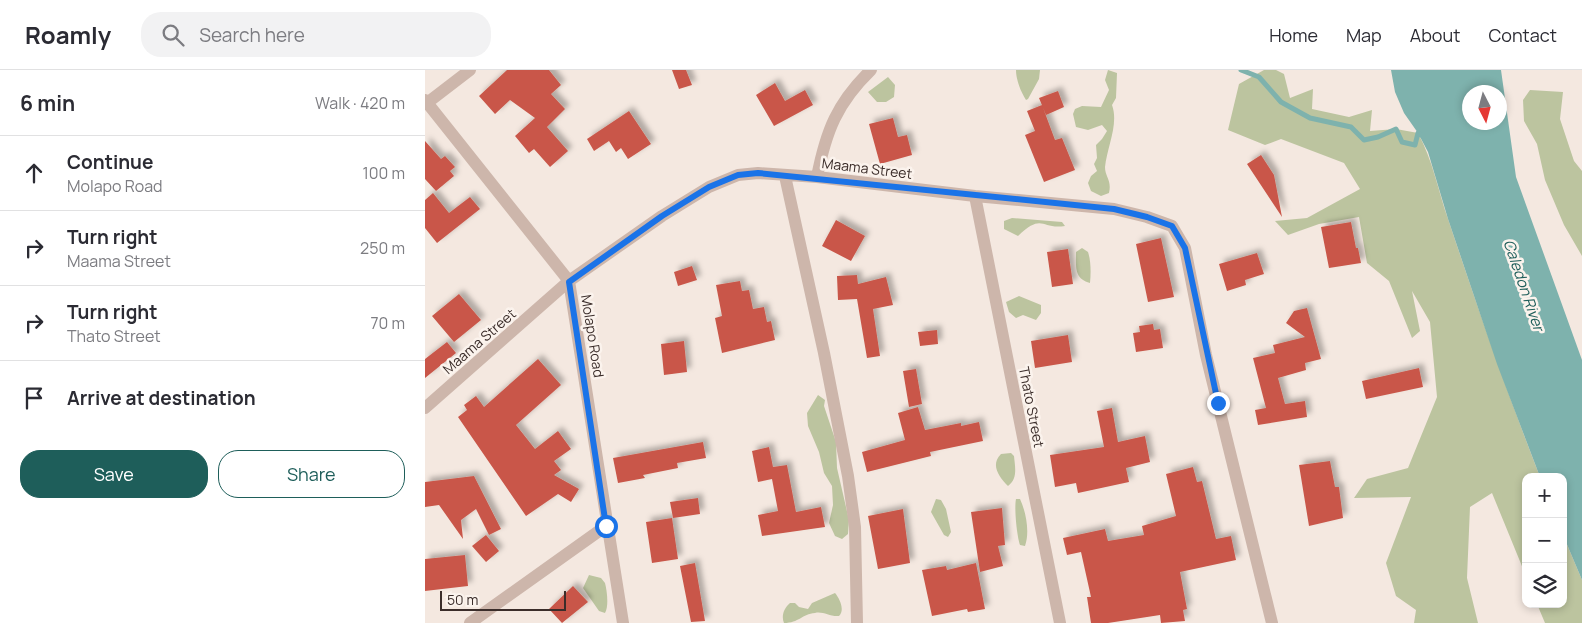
<!DOCTYPE html>
<meta charset="utf-8">
<style>
body{margin:0;font-family:Manrope,sans-serif;background:#f2f2f3;color:#2b2b33}
.controls{position:absolute;right:15px;bottom:15px;display:grid;overflow:hidden;border-radius:10px;box-shadow:0 2px 8px #0003}
.controls button{width:45px;height:45px;display:grid;place-items:center;padding:0;border:0;border-bottom:1px solid #e1e1e2;background:#fff;color:#2b2b33;font:25px sans-serif}
.compass{position:absolute;left:1037px;top:15px;width:45px;height:45px;border-radius:50%;background:#fff;box-shadow:0 2px 8px #0003;rotate:174deg}
.scale{position:absolute;left:15px;bottom:12px;width:126px;box-sizing:border-box;padding-left:5px;border:2px solid #3b2d2a;border-top:0;font-size:14px;line-height:18px;white-space:nowrap;color:#3b2d2a;-webkit-text-stroke:4px #fbf3ed;paint-order:stroke}
.stop{position:absolute;width:15px;height:15px;margin:-11px;border:4px solid #1a73e8;border-radius:50%;background:#fff}
.stop.end{background:#1a73e8;border-color:#fff;box-shadow:0 1px 5px #0008}
.list{margin:0;padding:0;list-style:none}
h2{display:flex;justify-content:space-between;align-items:center;height:65px;margin:0;padding:0 20px;font-size:21px}
h2 small{font-size:16px;font-weight:400;color:#7c7c81}
.list li{display:grid;grid-template-columns:32px 1fr auto;gap:15px;align-items:center;box-sizing:border-box;height:75px;padding:0 20px;border-top:1px solid #e1e1e2}
.list b{display:block;font-size:19px;white-space:nowrap}
.list p{margin:0;font-size:16px;white-space:nowrap;color:#7c7c81}
.list em{font-size:16px;font-style:normal;color:#7c7c81}
.actions{display:flex;gap:10px;padding:15px 20px}
.actions a{flex:1;padding:11px 0;border:1px solid #1e5e5a;border-radius:20px;text-align:center;font-size:18px;color:#1e5e5a}
.actions .main{background:#1e5e5a;color:#fff}
.icon{flex:none;width:28px;height:28px;fill:none;stroke:currentColor;stroke-width:2;stroke-linecap:round;stroke-linejoin:round}
.map{position:relative;flex:none;width:1157px;height:553px;overflow:hidden}
header{display:flex;align-items:center;gap:30px;box-sizing:border-box;height:70px;padding:0 25px;background:#fff;border-bottom:1px solid #e1e1e2}
header strong{font-size:24px}
nav{display:flex;gap:28px;margin-inline-start:auto;font-size:18px}
.search{width:350px;height:45px;background:#f2f2f3;display:flex;align-items:center;gap:12px;box-sizing:border-box;padding:0 18px;border-radius:20px;color:#7c7c81;font-size:19px}
main{display:flex}
aside{flex:1;background:#fff}
.map>svg:first-child{display:block}
.green{fill:#bcc49f}
.water{fill:#7eb2ad;fill-rule:evenodd}
.lines{fill:none;stroke-linecap:round;stroke-linejoin:round}
.stream{stroke:#7eb2ad;stroke-width:5}
.building{fill:#c95749;filter:url(#shadow)}
.minor{stroke:#cdb6ab;stroke-width:12}
.route{stroke:#1a73e8;stroke-width:6}
.labels{text-anchor:middle;dominant-baseline:central;stroke-width:5;stroke-linejoin:round;paint-order:stroke}
.street-label{font-size:14px;fill:#3b2d2a;stroke:#fbf3ed}
.water-label{font-size:15px;font-style:italic;fill:#1e5e5a;stroke:#fbf3ed}
</style>
<header>
<strong>Roamly</strong>
<div class="search"><svg class="icon" aria-label="search" viewBox="0 0 24 24"><circle cx="10" cy="10" r="6"/><path d="M15 15l6 6"/></svg>Search here</div>
<nav><a>Home</a><a>Map</a><a>About</a><a>Contact</a></nav>
</header>
<main>
<aside>
<h2>6 min<small>Walk · 420 m</small></h2>
<ul class="list">
<li><svg class="icon" aria-label="ahead" viewBox="0 0 24 24"><path d="M12 20V5M6 11l6-6 6 6"/></svg><div><b>Continue</b><p>Molapo Road</p></div><em>100 m</em></li>
<li><svg class="icon" aria-label="right" viewBox="0 0 24 24"><path d="M7 20v-9h11M14 6l5 5-5 5"/></svg><div><b>Turn right</b><p>Maama Street</p></div><em>250 m</em></li>
<li><svg class="icon" aria-label="right" viewBox="0 0 24 24"><path d="M7 20v-9h11M14 6l5 5-5 5"/></svg><div><b>Turn right</b><p>Thato Street</p></div><em>70 m</em></li>
<li><svg class="icon" aria-label="arrive" viewBox="0 0 24 24"><path d="M6 21V4h12l-3 4 3 4H6"/></svg><div><b>Arrive at destination</b></div></li>
</ul>
<div class="actions"><a class="main">Save</a><a>Share</a></div>
</aside>
<div class="map">
<svg width="1157" height="553" viewBox="0 0 1157 553">
<defs>
<filter id="shadow"><feDropShadow dx="4.5" dy="-4.5" stdDeviation="2.5" flood-color="#0004"/></filter>
</defs>
<rect width="100%" height="100%" fill="#f4e8e0"/>
<path class="green" d="M591,0H615L614,9L603,29L601,30C596,22 591,10 591,0Z
M683,0L692,3L691,28L687,35C694,54 682,77 680,97C680,107 687,110 684,123L676,126L666,121L663,113L666,106L672,101L669,94L672,88L671,75L677,69L682,61L677,55L663,60L651,57L648,44L650,39L657,36L676,37L684,20L680,10Z
M839,0H851L859,4L865,28L888,19L887,39L924,47L947,40L945,61L971,59L993,63C1008,91 1013,120 1023,149C1052,236 1082,322 1115,407H1101V506L1067,423L1045,437L1042,508L1053,553H989L991,540L971,526L961,493L986,427L929,428L942,409L983,398L1012,327L1005,252L987,221L995,261L987,268L964,211L942,193L934,147L894,154L863,165L850,151L882,148L935,119L919,93L856,69L840,75L803,60L814,14Z
M463,7L470,15L469,27L461,32H452L443,22Z
M1105,20L1138,22L1135,49L1149,91L1157,101V186L1139,155L1120,110L1112,74L1099,51L1098,30Z
M587,148L637,152L640,156C616,160 618,142 593,166L579,159V151Z
M657,178L663,182C666,191 666,203 665,213C649,209 651,197 651,182Z
M594,226L616,235V243L611,250L598,245L591,248L584,242L581,232Z
M393,325L400,330L399,336L411,372L412,398L424,450L423,464L417,469L410,466L404,453L408,435L407,416L399,403L394,382L383,356L382,343Z
M586,383L589,386C590,397 593,409 583,416C574,407 565,395 576,384Z
M511,429L516,430L521,439L526,462L523,467L519,465L506,442Z
M591,429H595C601,442 605,462 600,476L595,475C592,467 589,438 591,429Z
M1138,465L1157,510V553H1120L1112,534H1138Z
M164,505L176,508L180,513C182,521 184,536 180,543L174,541L158,518Z
M410,523C415,529 420,540 414,546C405,547 398,541 390,543C377,544 374,553 359,553C356,546 359,538 365,533H370L374,537L383,539L387,533Z"/>
<path class="water" d="M966,0H1076L1091,107L1157,290V510L1138,465V407H1115L1072,294L1023,149L1003,82L993,63L979,43L970,22ZM1044,22H1074V52H1044Z"/>
<g class="lines">
<path class="stream" d="M816,0L834,7L856,32L885,48L926,57L939,70L953,67L971,59L977,72L990,75L993,63L998,66"/>
</g>
<path class="building" d="M82,0H124L136,15L126,24L140,39L122,57L143,81L125,97L109,79L104,83L90,66L110,48L85,30L70,44L54,26Z
M247,0H261L267,15L254,19Z
M350,13L360,31L380,20L388,35L349,56L331,25Z
M633,21L639,37L621,45L614,28Z
M617,35L630,70L637,68L650,100L619,112L600,65L610,61L602,41Z
M204,41L226,74L203,89L196,78L191,82L184,71L169,81L162,69Z
M468,48L473,67L482,65L487,85L455,94L444,54Z
M0,71L16,89L20,86L30,97L25,101L29,106L11,121L0,109Z
M836,85L849,105L857,147L822,94Z
M8,123L24,143L45,127L55,139L12,173L0,158V130Z
M411,150L440,166L426,191L397,176Z
M926,152L931,178H933L936,193L904,198L896,157Z
M736,168L749,227L723,232L711,174Z
M643,179L648,214L627,217L622,182Z
M832,183L839,204L820,210L821,215L802,221L794,194Z
M267,196L272,210L253,216L249,202Z
M432,205L433,214L461,207L468,235L448,239L455,286L442,288L432,229L413,230L412,206Z
M315,211L317,221L324,220L328,239L339,237L342,252L346,251L350,270L297,283L290,248L297,246L291,215Z
M34,224L56,250L29,272L7,246Z
M882,238L896,289L880,293L881,300L853,308L860,334L880,331L882,347L833,355L830,340L841,338L828,288L850,283L848,275L880,267L861,253L869,241Z
M728,254L729,260L735,259L738,278L711,282L708,263L715,262L714,256Z
M512,260L513,274L495,276L493,262Z
M643,265L647,292L610,298L606,271Z
M259,271L262,302L239,305L236,274Z
M22,272L31,283L0,308V289Z
M113,289L136,315L91,355L110,379L133,361L146,379L129,391L136,400L129,405L154,419L146,432L133,424L101,446L33,347L42,340L39,335L51,326L59,337Z
M994,298L998,317L941,329L937,311Z
M491,299L497,334L484,337L478,301Z
M493,337L500,360L536,353V356L554,352L558,371L505,382L506,386L442,402L437,382L480,370L473,343Z
M687,338L693,372L720,366L725,392L701,398L704,412L653,423L651,413L630,417L625,385L679,377L672,341Z
M278,372L281,388L252,393L253,398L218,405L220,408L193,413L188,388Z
M344,377L348,397L362,395L371,442L396,437L400,457L337,466L333,445L353,441L347,409L333,412L327,381Z
M905,391L910,417H914L918,448L884,456L874,395Z
M768,397L772,412L777,411L791,469L806,466L811,490L755,502L762,539L758,540L760,551L736,553L735,545L683,553H666L662,527H666L656,482L642,485L638,468L680,459L683,471L719,465L717,456L751,446L741,404Z
M49,406L76,459L64,465L51,439L36,450L38,469L14,435L0,437V412Z
M273,428L275,444L248,448L245,432Z
M577,438L580,475L573,476L578,496L555,502L546,442Z
M478,439L485,493L453,499L443,446Z
M247,448L253,489L227,493L221,452Z
M61,465L74,481L61,492L47,476Z
M40,485L43,516L0,521V489Z
M270,493L280,551L266,552L255,496Z
M551,493L560,539L543,542L542,539L507,546L497,500L521,496L522,500Z
M148,516L163,532L137,553L124,539Z"/>
<g class="lines">
<path class="minor" d="M0,30L144,211L198,553
M2,33L45,0
M360,106L399,283L423,406L430,457L432,553
M392,107C401,61 412,33 446,0
M550,126L635,553
M0,338L144,211L237,146L284,117L313,105L333,103L392,107L550,126L689,139L722,147L747,156L760,178L781,285L847,553
M45,553L181,456"/>
</g>
<g class="lines">
<path class="route" d="M181,456L144,212L237,146L284,117L313,105L333,103L689,139L722,147L747,156L760,178L793,333"/>
</g>
<g class="labels">
<g class="street-label">
<text transform="translate(442 98) rotate(7)">Maama Street</text>
<text transform="translate(168 266) rotate(81)">Molapo Road</text>
<text transform="translate(54 271) rotate(-41)">Maama Street</text>
<text transform="translate(607 337) rotate(79)">Thato Street</text>
</g>
<g class="water-label">
<text transform="translate(1099 215) rotate(71)">Caledon River</text>
</g>
</g>
</svg>
<div class="controls">
<button>+</button>
<button>−</button>
<button><svg class="icon" aria-label="layers" viewBox="0 0 24 24"><path d="M12 4l9 5-9 5-9-5zM3 14l9 5 9-5"/></svg></button>
</div>
<svg class="compass" viewBox="-18 -18 36 36"><path d="M0-13l5 13h-10z" fill="#e53935"/><path d="M0 13l5-13h-10z" fill="#7c7c81"/></svg>
<div class="scale">50 m</div>
<div class="stop" style="left:181px;top:456px"></div>
<div class="stop end" style="left:793px;top:333px"></div>
</div>
</main>
